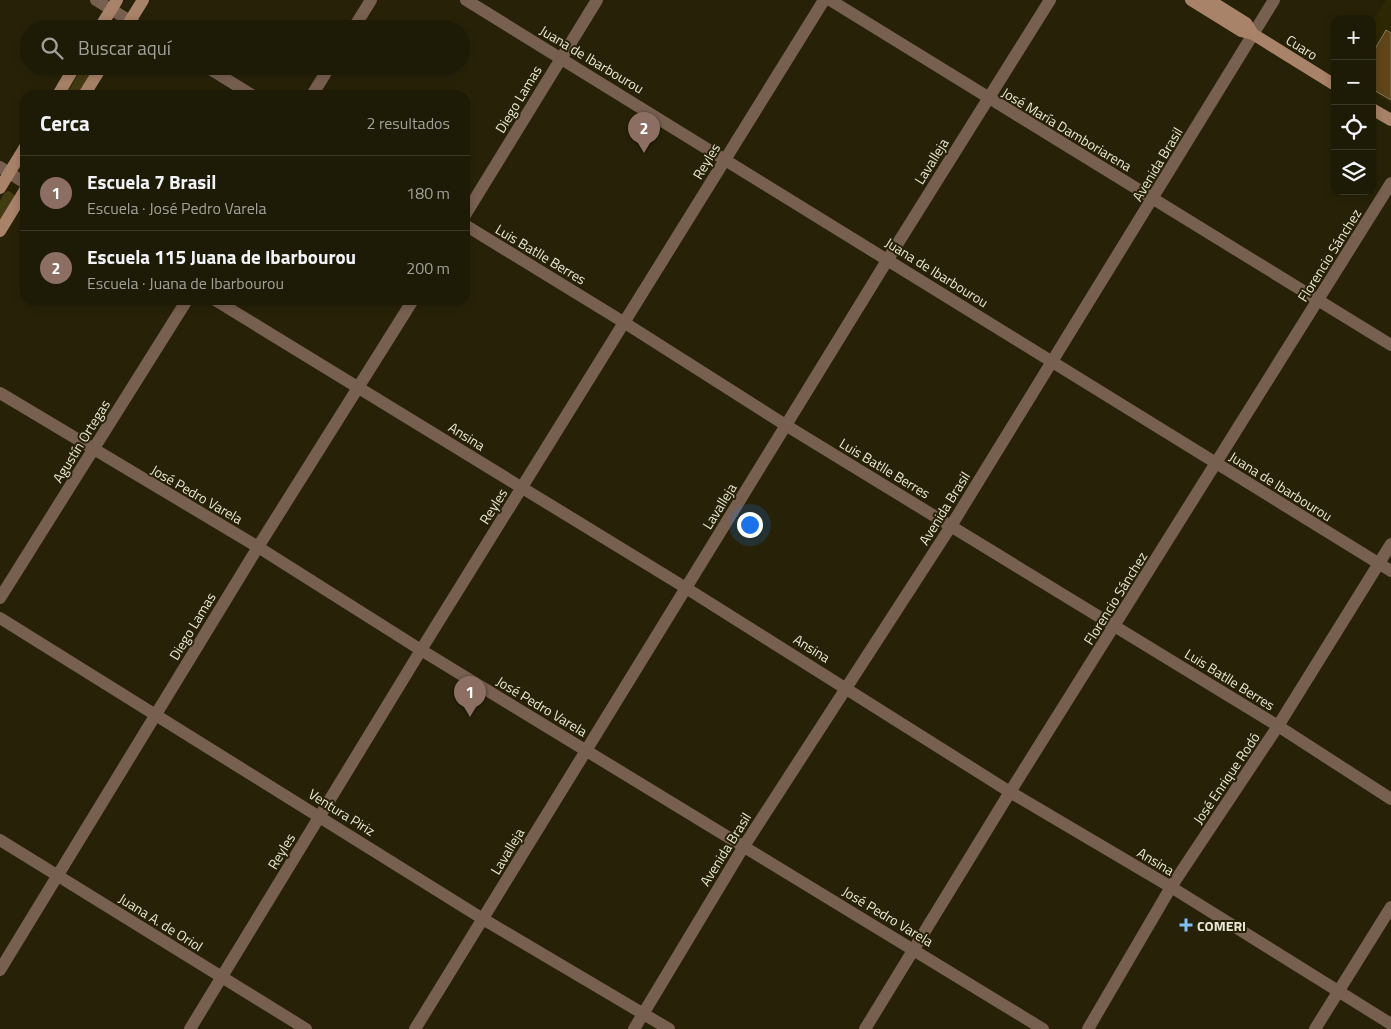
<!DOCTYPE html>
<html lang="es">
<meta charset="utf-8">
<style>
body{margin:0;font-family:"Titillium Web",sans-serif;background:#2a2713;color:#f1f3f6}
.controls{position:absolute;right:15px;top:15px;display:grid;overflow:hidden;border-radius:10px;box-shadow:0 2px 8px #0003}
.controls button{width:45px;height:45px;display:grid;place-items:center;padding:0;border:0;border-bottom:1px solid #3b3827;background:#1d1a05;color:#f1f3f6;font:25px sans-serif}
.you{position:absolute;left:749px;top:524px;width:18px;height:18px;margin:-12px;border:4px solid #fff;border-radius:50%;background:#1a73e8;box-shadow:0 0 0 8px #1a73e833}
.badge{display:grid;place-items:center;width:32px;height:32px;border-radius:50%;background:#0b8043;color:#fff;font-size:16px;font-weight:700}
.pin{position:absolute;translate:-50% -41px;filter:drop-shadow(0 1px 2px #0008)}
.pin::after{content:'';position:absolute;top:26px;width:18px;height:15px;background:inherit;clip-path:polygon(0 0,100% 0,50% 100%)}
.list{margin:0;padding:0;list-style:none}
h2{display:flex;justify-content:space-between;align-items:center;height:65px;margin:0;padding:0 20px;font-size:21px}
h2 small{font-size:16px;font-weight:400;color:#a0a19a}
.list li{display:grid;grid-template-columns:32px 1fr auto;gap:15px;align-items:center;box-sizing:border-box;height:75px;padding:0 20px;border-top:1px solid #3b3827}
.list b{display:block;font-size:19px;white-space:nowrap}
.list p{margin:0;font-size:16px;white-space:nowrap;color:#a0a19a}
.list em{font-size:16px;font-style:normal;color:#a0a19a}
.icon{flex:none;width:28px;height:28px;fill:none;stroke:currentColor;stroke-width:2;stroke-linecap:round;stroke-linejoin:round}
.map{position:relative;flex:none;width:1391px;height:1029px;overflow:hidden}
.search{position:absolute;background:#1d1a05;box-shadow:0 2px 8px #0003;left:20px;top:20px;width:450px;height:55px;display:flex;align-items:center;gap:12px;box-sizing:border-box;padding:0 18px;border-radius:28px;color:#a0a19a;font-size:19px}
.panel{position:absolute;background:#1d1a05;box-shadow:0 2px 8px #0003;left:20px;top:90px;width:450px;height:215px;border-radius:15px}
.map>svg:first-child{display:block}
.built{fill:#2d2703}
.green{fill:#433b10}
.building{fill:#5f4517;stroke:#86765c}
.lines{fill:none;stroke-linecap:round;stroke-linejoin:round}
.street{stroke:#786050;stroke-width:12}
.secondary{stroke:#a98369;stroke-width:12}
.poi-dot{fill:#81bdfa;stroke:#272207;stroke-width:2}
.labels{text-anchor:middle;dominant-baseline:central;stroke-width:4;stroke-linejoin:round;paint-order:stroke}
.street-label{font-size:14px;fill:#e9e7d7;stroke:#272207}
.poi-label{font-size:14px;font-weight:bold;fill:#e9e7d7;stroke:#272207;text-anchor:start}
</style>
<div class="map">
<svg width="1391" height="1029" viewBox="0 0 1391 1029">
<rect width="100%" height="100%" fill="#272207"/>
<path class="built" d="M1386,0H1391V104L1372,92V23Z"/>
<path class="green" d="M83,66H95L77,95H66Z
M9,191L14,195V198L0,220V201L5,192Z"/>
<path class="building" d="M1386,30L1391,33V100L1372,89V54Z"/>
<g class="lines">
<path class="street" d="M96,0L143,29
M466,0L1391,571
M830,0L1391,345
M353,29L371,0
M205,66L252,95
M312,95L330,66
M0,167L25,183
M465,215L597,0
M465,225L625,323L787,426L1278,726L1391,799
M215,300L686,588L1010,792L1171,887L1391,1024
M0,393L258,547L421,650L1043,1029
M0,598L187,300
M0,618L483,919L669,1029
M0,840L306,1029
M0,970L258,547L413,300
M190,1029L421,650L824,0
M415,1029L888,259L1050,0
M634,1029L744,846L951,526L1274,0
M865,1029L1010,792L1391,183
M1088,1029L1171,887L1278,726L1391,544
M1315,1029L1391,907"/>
<path class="secondary" d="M1191,0L1241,31L1253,34L1335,85
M1209,0L1246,23L1253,34
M99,29L117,0
M125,29L143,0
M58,95L75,66
M84,95L102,66
M1372,109L1391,120
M0,188L25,147
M0,231L25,190"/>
</g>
<path class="poi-dot" d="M1183.5 917.5h5v5h5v5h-5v5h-5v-5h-5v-5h5z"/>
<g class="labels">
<g class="street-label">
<text transform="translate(1302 47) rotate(32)">Cuaro</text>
<text transform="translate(592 59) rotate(31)">Juana de Ibarbourou</text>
<text transform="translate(518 99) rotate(-59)">Diego Lamas</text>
<text transform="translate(1067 129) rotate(31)">José María Damboriarena</text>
<text transform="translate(706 161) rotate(-59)">Reyles</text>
<text transform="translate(931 161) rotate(-58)">Lavalleja</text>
<text transform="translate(1157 164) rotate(-59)">Avenida Brasil</text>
<text transform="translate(541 254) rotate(31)">Luis Batlle Berres</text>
<text transform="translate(1329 255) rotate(-58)">Florencio Sánchez</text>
<text transform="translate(937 272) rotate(32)">Juana de Ibarbourou</text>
<text transform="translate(467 436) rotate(32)">Ansina</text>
<text transform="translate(81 441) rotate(-58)">Agustín Ortegas</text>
<text transform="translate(885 468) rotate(31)">Luis Batlle Berres</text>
<text transform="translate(1281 486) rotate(32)">Juana de Ibarbourou</text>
<text transform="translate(197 494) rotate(30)">José Pedro Varela</text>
<text transform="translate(493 506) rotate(-58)">Reyles</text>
<text transform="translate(719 506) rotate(-58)">Lavalleja</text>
<text transform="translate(944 508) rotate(-58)">Avenida Brasil</text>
<text transform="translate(1115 598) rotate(-58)">Florencio Sánchez</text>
<text transform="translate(192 626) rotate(-59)">Diego Lamas</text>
<text transform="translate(812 648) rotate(32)">Ansina</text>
<text transform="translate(1230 679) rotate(32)">Luis Batlle Berres</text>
<text transform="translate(542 706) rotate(31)">José Pedro Varela</text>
<text transform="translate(1226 778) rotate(-56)">José Enrique Rodó</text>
<text transform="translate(342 812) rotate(32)">Ventura Piriz</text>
<text transform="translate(725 849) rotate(-58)">Avenida Brasil</text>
<text transform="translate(281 851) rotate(-59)">Reyles</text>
<text transform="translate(507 851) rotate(-59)">Lavalleja</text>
<text transform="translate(1156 861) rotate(31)">Ansina</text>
<text transform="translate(888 916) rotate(31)">José Pedro Varela</text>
<text transform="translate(161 922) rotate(32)">Juana A. de Oriol</text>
</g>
<g class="poi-label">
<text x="1197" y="925">COMERI</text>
</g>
</g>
</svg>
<div class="controls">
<button>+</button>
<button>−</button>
<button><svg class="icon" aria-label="locate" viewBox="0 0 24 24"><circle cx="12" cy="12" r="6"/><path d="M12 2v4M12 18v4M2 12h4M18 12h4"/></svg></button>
<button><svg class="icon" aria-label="layers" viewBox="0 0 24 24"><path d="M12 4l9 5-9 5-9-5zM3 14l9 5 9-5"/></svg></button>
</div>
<div class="you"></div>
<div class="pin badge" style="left:470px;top:717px;background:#8d6e63">1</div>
<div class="pin badge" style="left:644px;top:153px;background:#8d6e63">2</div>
<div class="search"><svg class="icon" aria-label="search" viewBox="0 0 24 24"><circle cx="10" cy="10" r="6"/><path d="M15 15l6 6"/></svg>Buscar aquí</div>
<section class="panel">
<h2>Cerca<small>2 resultados</small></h2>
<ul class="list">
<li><span class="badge" style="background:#8d6e63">1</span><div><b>Escuela 7 Brasil</b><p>Escuela · José Pedro Varela</p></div><em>180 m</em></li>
<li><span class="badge" style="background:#8d6e63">2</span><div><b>Escuela 115 Juana de Ibarbourou</b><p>Escuela · Juana de Ibarbourou</p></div><em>200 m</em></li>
</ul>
</section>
</div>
